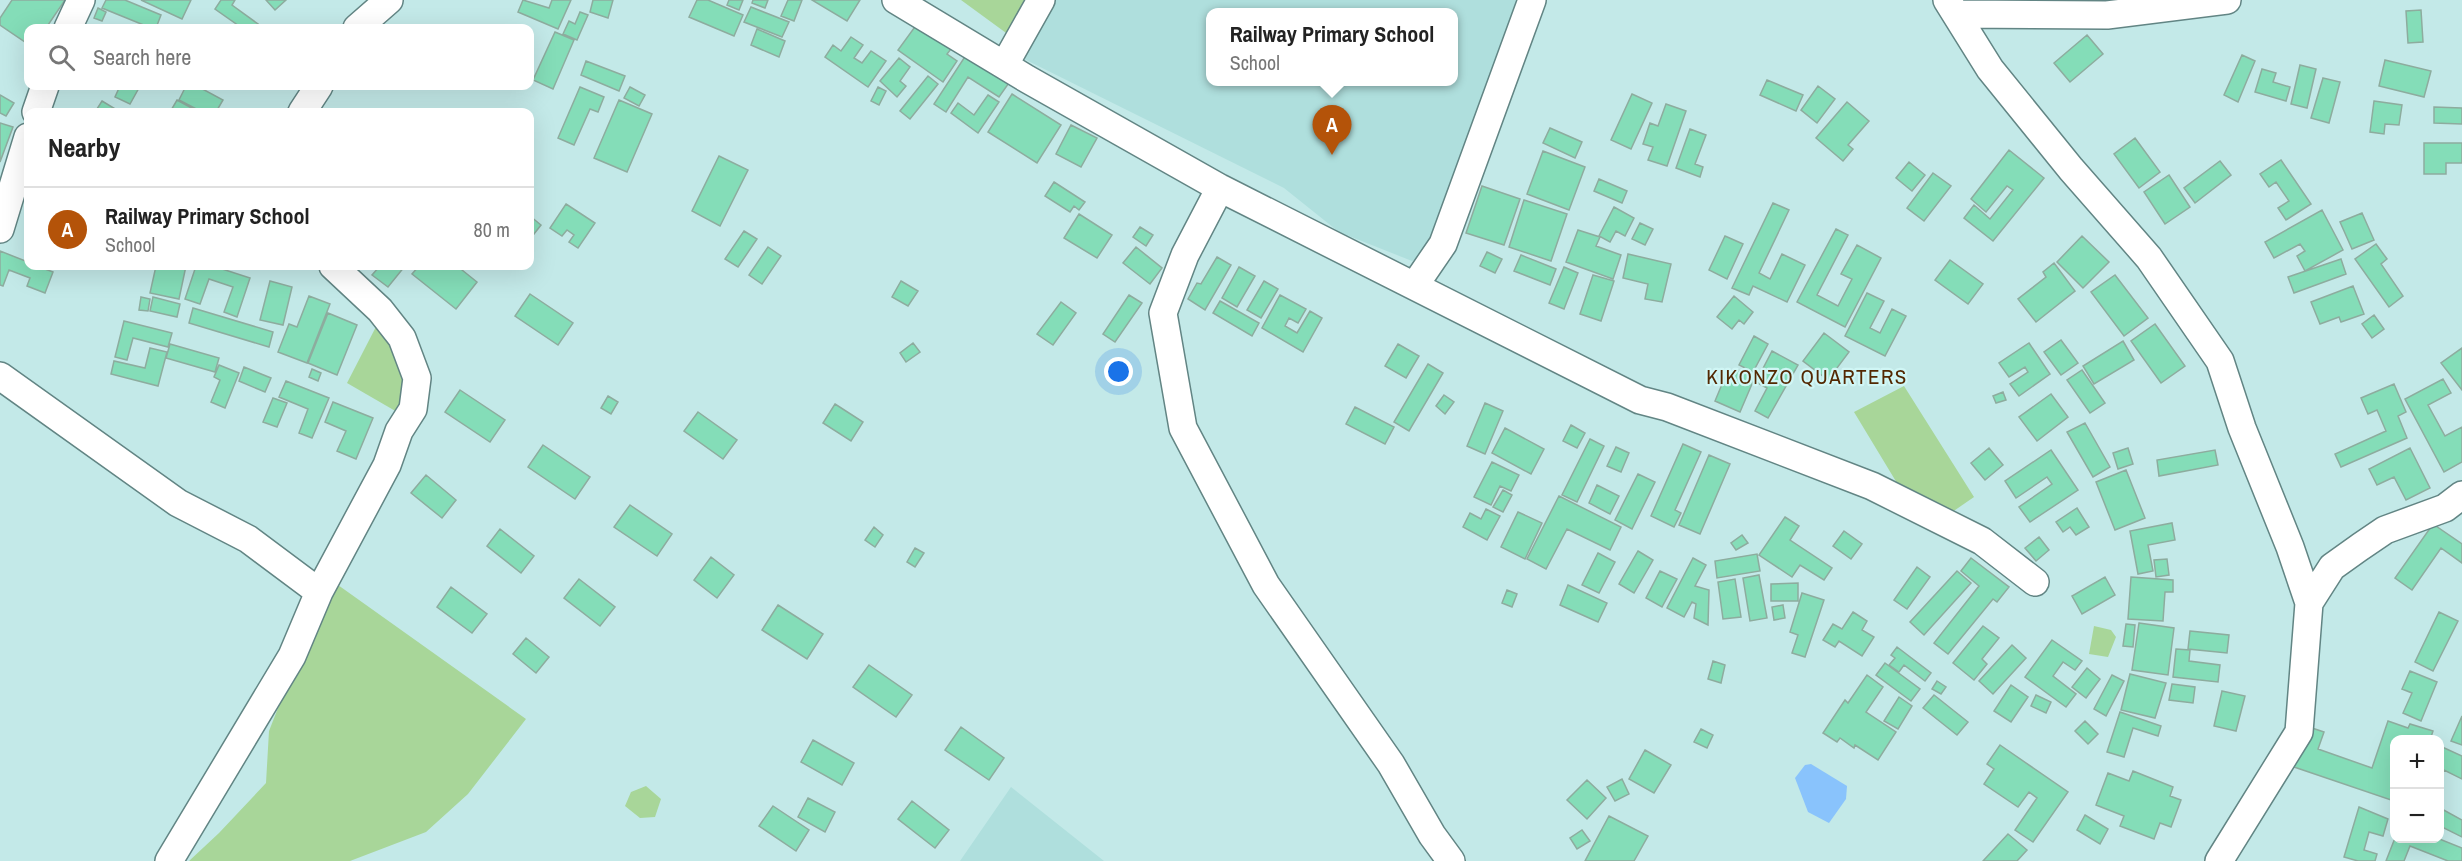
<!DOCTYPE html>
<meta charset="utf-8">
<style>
body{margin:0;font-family:"Archivo Narrow",sans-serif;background:#f6f6f6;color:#222}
.controls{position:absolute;right:18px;bottom:18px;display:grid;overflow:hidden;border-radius:12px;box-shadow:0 6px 24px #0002}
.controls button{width:54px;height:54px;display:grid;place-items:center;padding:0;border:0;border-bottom:2px solid #e0e0e0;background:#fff;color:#222;font:30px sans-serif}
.you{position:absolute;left:1119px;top:372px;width:21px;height:21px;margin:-15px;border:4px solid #fff;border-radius:50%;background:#1a73e8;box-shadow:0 0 0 9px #1a73e833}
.badge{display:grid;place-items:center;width:39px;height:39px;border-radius:50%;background:#b45309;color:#fff;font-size:20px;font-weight:700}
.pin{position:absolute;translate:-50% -50px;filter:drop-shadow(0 2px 3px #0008)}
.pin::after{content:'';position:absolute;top:32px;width:21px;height:18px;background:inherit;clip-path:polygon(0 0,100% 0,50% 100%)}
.popup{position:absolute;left:1206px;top:8px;width:252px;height:78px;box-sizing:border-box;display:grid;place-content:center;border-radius:12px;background:#fff;filter:drop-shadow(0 2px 4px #0005);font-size:20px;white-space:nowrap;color:#767676}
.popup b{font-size:22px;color:#222}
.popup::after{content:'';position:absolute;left:50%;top:100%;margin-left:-12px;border:12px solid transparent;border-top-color:#fff}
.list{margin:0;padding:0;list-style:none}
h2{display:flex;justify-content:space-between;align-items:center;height:78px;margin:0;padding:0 24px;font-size:26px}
h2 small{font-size:20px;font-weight:400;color:#767676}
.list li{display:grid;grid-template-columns:39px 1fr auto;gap:18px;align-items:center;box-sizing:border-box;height:84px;padding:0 24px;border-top:2px solid #e0e0e0}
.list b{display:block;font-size:22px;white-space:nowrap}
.list p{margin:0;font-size:20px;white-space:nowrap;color:#767676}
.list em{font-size:20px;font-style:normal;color:#767676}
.icon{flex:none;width:33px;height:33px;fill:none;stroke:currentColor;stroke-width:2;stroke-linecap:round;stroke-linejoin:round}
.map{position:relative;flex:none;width:2462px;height:861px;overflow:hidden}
.search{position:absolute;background:#fff;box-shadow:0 6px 24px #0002;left:24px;top:24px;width:510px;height:66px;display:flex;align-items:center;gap:15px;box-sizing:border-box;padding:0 21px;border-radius:12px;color:#767676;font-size:22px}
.panel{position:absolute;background:#fff;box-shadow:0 6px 24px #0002;left:24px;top:108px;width:510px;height:162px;border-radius:12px}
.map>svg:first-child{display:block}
.built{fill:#afdfdd;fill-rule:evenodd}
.green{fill:#a8d699}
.water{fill:#89c3fc}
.building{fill:#84ddb8;stroke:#8dac9e;stroke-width:1.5}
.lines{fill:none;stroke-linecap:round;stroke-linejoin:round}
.minor-casing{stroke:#628584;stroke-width:30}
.minor{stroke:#fff;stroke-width:27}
.labels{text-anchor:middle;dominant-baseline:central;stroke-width:4.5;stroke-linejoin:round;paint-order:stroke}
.quarter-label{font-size:21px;letter-spacing:1.5px;fill:#532802;stroke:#d0f6f5}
</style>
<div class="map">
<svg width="2462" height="861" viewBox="0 0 2462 861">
<rect width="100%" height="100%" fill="#c3e9e8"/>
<path class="built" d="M1038,0H1518L1434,248L1412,261L1339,232L1284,188L1018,56ZM1210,12H1454V82H1210Z
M1011,787L1104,861H960Z"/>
<path class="green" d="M961,0H1030L1013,38Z
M380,319L411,379L404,416L347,383Z
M1904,386L1974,497L1945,517L1903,493L1854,412Z
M338,585L526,719L468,794L426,832L350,861H189L219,833L266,783L269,731L300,652Z
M2094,626L2111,630L2116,637L2108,657L2089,654Z
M646,786L661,799L655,817L640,818L625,806L631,792Z"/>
<path class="water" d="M1811,764L1847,786L1846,799L1829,823L1808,812L1795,778L1805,765Z"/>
<path class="building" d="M12,0H65L46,28H28V44L0,25V18Z
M106,0H125L161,15L156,28H151L102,8Z
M141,0H191L182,19Z
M221,0H235L232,5L258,24L255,28H242L215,9Z
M266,0H286L275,10Z
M523,0L549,8L552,0H571L558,29L518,12Z
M593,0H613L608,18L590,12Z
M697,0H708L743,15L734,36L689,17Z
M729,0H743L739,10L727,5Z
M753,0H768L765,8L752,3Z
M788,0H802L794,21L781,16Z
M812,0H860L847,21Z
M751,7L789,22L782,37L744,22Z
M98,8L106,12L102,21L94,18Z
M2421,10L2423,42L2408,43L2406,11Z
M580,12L588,15L577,40L563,34L569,21L575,24Z
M917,24L951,49L947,54L957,61L943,82L898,50Z
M757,29L785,41L779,57L751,45Z
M555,32L574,40L553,89L533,80Z
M2087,35L2103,54L2070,82L2054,63Z
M851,37L863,45L854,58L862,63L871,51L886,61L868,87L825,57L833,45L841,51Z
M968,52L1011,80L999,97L968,77L946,112L934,104Z
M2242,55L2255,61L2238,102L2224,95Z
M899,58L910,67L900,81L906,86L897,97L880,81Z
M2385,60L2431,71L2424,97L2379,86Z
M586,61L625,76L619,91L581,75Z
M2300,65L2316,69L2307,108L2291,104Z
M2262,69L2276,73L2273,82L2290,87L2286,101L2255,92Z
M928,76L938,84L910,119L900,111Z
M2323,78L2340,82L2329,123L2311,118Z
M1767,80L1803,95L1796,111L1760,95Z
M120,86H140L130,104L115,97Z
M186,86H197L223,100L216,112H202L179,100Z
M1818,86L1835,99L1817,123L1801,110Z
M580,87L604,97L598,112L590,109L574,145L558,138Z
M630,87L645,95L639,106L624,98Z
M878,87L886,91L879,105L871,101Z
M1012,94L1061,125L1037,163L988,132Z
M1632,94L1652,103L1631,149L1611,140Z
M0,95L14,103L6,116L0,113Z
M988,95L999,102L978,133L951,113L958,103L974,115Z
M177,100L199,112H170Z
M619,100L652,114L627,172L594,158Z
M102,101L117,110L116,112H95Z
M2374,101L2402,105L2399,125L2385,124L2384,134L2370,132Z
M1847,102L1869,121L1848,145L1853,149L1843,161L1816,138Z
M1666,104L1686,111L1667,166L1648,160L1653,147L1643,144L1650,123L1658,126Z
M2434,107L2462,108V124L2434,123Z
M0,123L13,127L0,162Z
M1071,125L1097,138L1081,167L1056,154Z
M1550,128L1582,142L1575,158L1543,143Z
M1690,129L1706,135L1695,164L1703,167L1700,177L1676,168Z
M2135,138L2160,172L2139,188L2114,154Z
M2424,143H2462V163H2446V174H2424Z
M2009,150L2044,178L1993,241L1964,218L1974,205L1990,219L2013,190L2007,186L1986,212L1971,199Z
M1543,151L1585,167L1569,210L1527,194Z
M719,156L748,170L720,226L692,211Z
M2281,160L2311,204L2286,220L2278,208L2289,201L2276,182L2269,187L2260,174Z
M2220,161L2231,175L2195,203L2184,188Z
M1909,162L1925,175L1912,191L1896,178Z
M1933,173L1951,186L1924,221L1907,208Z
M2169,175L2190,207L2165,224L2144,192Z
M1599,179L1627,191L1622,203L1594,191Z
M1054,182L1085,202L1079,210L1074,206L1070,212L1045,196Z
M1482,186L1520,199L1504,245L1466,233Z
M1524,200L1567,214L1551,261L1509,247Z
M1773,203L1789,210L1759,273L1770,279L1782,254L1805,265L1787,302L1753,286L1749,295L1732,288Z
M566,204L595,223L578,248L569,242L574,235L567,230L562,236L550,228Z
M1614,207L1634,218L1625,236L1616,231L1610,242L1599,236Z
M2322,210L2343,250L2305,271L2297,256L2305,251L2300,244L2274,258L2265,242Z
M2362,213L2374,240L2352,249L2340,222Z
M1079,214L1112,235L1097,258L1064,238Z
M530,216L541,225L530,239Z
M1640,223L1653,229L1645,245L1632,239Z
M1140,227L1153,235L1146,246L1133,237Z
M1836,229L1848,235L1817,295L1838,306L1852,279L1841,274L1857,245L1881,258L1845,327L1797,302Z
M1578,230L1600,237L1596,246L1621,255L1613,279L1566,262Z
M744,231L757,239L738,267L725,259Z
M1725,236L1743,244L1727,279L1709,270Z
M2082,236L2109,262L2083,288L2057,262Z
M2376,244L2387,259L2381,264L2403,296L2389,307L2355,259Z
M768,247L781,256L762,284L749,275Z
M1136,247L1162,268L1150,284L1123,263Z
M0,251L28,262V266H37L53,272L45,293L27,286L30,278L9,270L3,286L0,285Z
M1487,252L1502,259L1495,273L1480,266Z
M1628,254L1671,264L1662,302L1645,299L1648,284L1623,278Z
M1521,255L1556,269L1550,285L1514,271Z
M1217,257L1231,265L1205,310L1188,299L1197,283L1201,284Z
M2341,259L2346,274L2294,293L2288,277Z
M1950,260L1983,284L1968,304L1935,280Z
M2054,263L2075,291L2036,322L2018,299L2046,277L2043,272Z
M156,266H186L179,299L150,293Z
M196,266H213L250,278L237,317L224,312L233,287L209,279L200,304L185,299Z
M380,266H405L388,287L372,275Z
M419,266H457L477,282L456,309L412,274Z
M1239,267L1255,276L1237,307L1222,298Z
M1564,267L1578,273L1564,309L1549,303Z
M1593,275L1614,281L1601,321L1580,314Z
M2115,275L2148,318L2124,336L2091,292Z
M270,281L292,287L283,325L260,320Z
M901,281L918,291L908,306L892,297Z
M1264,281L1278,289L1261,318L1247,310Z
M2353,286L2364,314L2341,322L2339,317L2320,324L2311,302Z
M1867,293L1884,301L1870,328L1880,333L1892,309L1906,316L1885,356L1845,336Z
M530,294L573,323L558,345L515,316Z
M1129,295L1142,303L1115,342L1103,334Z
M1280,295L1306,309L1298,323L1289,318L1285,326L1297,333L1310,311L1322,318L1303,352L1262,328Z
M309,296L330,304L307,363L278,352L289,324L297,327Z
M1734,296L1753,312L1744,324L1739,320L1732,329L1717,317Z
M141,297L150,299L148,311L139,310Z
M153,297L180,304L177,317L150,311Z
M1220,301L1259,323L1252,336L1213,313Z
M1061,302L1076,313L1053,345L1037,334Z
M193,308L273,332L269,347L189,323Z
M328,313L357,325L337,375L308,363Z
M2374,315L2384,329L2372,338L2362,324Z
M124,321L172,333L168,347L133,338L127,360L115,357Z
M2155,324L2185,366L2161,383L2131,341Z
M1824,333L1849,352L1828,380L1803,361Z
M1754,336L1768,344L1753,372L1739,365Z
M2061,340L2078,363L2061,375L2044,352Z
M2123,341L2134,360L2094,384L2083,366Z
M913,343L920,352L906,362L900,353Z
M2029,343L2050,374L2019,396L2010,384L2028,372L2025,367L2009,377L1999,363Z
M170,344L219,358L215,372L166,358Z
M1398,344L1419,356L1406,378L1385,366Z
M150,348L167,352L158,386L111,374L114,361L145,368Z
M2462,348V390L2441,363Z
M1772,351L1798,365L1768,418L1755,411L1767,388L1756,382Z
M1428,364L1443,373L1409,431L1394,422Z
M219,365L239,373L225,408L211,402L220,380L214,377Z
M244,367L271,378L265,392L239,381Z
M312,369L321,373L318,381L309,377Z
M1735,369L1755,377L1740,412L1715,401L1725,377L1730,380Z
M2082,370L2105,403L2090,413L2067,380Z
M2443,379L2451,393L2428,405L2445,436L2462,427V462L2444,472L2405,399Z
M286,381L329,398L312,438L299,433L308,409L279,397Z
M2394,384L2406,412L2398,416L2407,438L2341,467L2335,454L2386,431L2377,410L2368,414L2361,398Z
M460,390L505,420L490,442L445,412Z
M2003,392L2006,400L1996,403L1993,396Z
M2051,394L2068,417L2037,441L2019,417Z
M1444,395L1454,402L1445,414L1436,406Z
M608,396L618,402L611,414L601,408Z
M273,398L287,403L277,427L263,422Z
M333,402L373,418L356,459L337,451L346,431L325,422Z
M1485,403L1503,411L1485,454L1467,446Z
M835,404L863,422L851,441L823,423Z
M1355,407L1394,427L1385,444L1346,424Z
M698,412L737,440L723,459L684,431Z
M2085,423L2110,467L2093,477L2067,432Z
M1571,425L1585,433L1577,448L1563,441Z
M1505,428L1544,449L1531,474L1492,453Z
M1590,439L1604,446L1577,502L1562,495Z
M1683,444L1701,452L1675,510L1681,513L1674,527L1651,516Z
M543,445L590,477L575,499L528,467Z
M1616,447L1629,453L1621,472L1607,466Z
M1989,448L2003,465L1985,480L1971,463Z
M2128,448L2133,464L2118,469L2113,453Z
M2410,448L2430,488L2406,500L2394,477L2377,485L2369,469Z
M2051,450L2078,490L2030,522L2019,507L2052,484L2047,477L2016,498L2005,481Z
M2215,450L2218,465L2159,476L2157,460Z
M1709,455L1730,464L1700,534L1679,525Z
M1492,462L1519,475L1511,491L1500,486L1491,505L1474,497Z
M2126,470L2145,518L2115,530L2096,482Z
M1638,474L1655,482L1632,529L1615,520Z
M426,475L456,500L442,518L411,493Z
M1597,485L1619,496L1610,514L1589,503Z
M1503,490L1512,495L1503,512L1493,507Z
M1559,496L1621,527L1610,550L1567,529L1546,569L1527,559Z
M630,505L672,534L657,556L614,527Z
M2077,508L2089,527L2076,535L2070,527L2063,532L2056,522Z
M1486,509L1500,516L1487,540L1463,527L1470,513L1481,519Z
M1518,512L1542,523L1525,559L1501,547Z
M1785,517L1799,526L1790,540L1832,568L1824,580L1800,565L1792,577L1759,555Z
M2172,523L2175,540L2148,545L2153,571L2138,574L2130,531Z
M2433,524L2462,544V563L2441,548L2412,590L2395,578Z
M874,527L883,535L875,547L865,540Z
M500,529L534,556L521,573L487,546Z
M1844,531L1862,544L1851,559L1833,546Z
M1742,535L1748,543L1736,550L1731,543Z
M2039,537L2049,550L2036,561L2025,548Z
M915,548L924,553L915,567L907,562Z
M1638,551L1653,560L1634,593L1619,584Z
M1598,553L1615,562L1599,593L1582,585Z
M1757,554L1760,571L1717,578L1715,561Z
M711,557L734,575L717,598L694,580Z
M1693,558L1706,565L1695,586L1709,590L1708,625L1694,618L1696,604L1692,602L1684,617L1667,608Z
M1971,558L2009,587L1997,602L1993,599L1948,654L1934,643L1979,586L1961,571Z
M2167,559L2169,575L2156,577L2154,560Z
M1917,567L1930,577L1907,609L1894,600Z
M1660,571L1677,579L1662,607L1646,598Z
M1957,571L1971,583L1924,635L1910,622Z
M1759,575L1767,618L1750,621L1743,578Z
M2105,577L2115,595L2082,614L2072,596Z
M2131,577L2173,580V592H2165L2163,621L2128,619Z
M579,579L615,607L600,626L564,598Z
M1735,579L1741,617L1723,619L1718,582Z
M1798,583V601H1771V584Z
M1568,585L1607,603L1598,622L1560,605Z
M451,587L487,614L472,633L437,607Z
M1507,590L1517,594L1512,607L1502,603Z
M1802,593L1824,600L1805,657L1792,653L1798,635L1790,632Z
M778,605L823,634L807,659L762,630Z
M1783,605L1785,618L1774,620L1772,607Z
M1853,612L1867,621L1862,630L1874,637L1862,656L1839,641L1835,647L1823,640L1833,624L1842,629Z
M2439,612L2458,621L2433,671L2415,662Z
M2139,623L2174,628L2168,675L2132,670Z
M2126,624L2135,625L2133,647L2123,646Z
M1983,626L1999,638L1982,659L1987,664L1974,680L1953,663Z
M2190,631L2229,635L2227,653L2188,649Z
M526,638L549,657L536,673L513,654Z
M2052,640L2082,661L2075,670L2063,662L2053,676L2076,694L2066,707L2025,677Z
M2012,645L2026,658L1993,694L1979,681Z
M1897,647L1931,673L1925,681L1904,665L1899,672L1889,665L1895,658L1891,655Z
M2176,649L2190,650L2189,661L2220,665L2218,682L2173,677Z
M1713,661L1725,665L1721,683L1708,679Z
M1885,663L1920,689L1911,701L1876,675Z
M869,665L912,695L896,717L853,687Z
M2087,668L2100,679L2086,698L2072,687Z
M2410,671L2437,682L2421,721L2403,713L2412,693L2402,689Z
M2130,674L2166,683L2155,718L2121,710Z
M1867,675L1883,687L1866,712L1896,732L1878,760L1855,745L1854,748L1840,738L1837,742L1823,733L1845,700L1848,703Z
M2112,675L2124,681L2106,716L2094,709Z
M1937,681L1946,687L1941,694L1932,689Z
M2172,684L2195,687L2193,703L2169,700Z
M2011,685L2028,697L2011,722L1994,711Z
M2222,691L2245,696L2236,731L2214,726Z
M1934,695L1968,722L1957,735L1923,708Z
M2036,695L2051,702L2046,713L2031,706Z
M1899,697L1912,706L1898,729L1884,721Z
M2120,712L2161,726L2158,736L2133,728L2124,757L2107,752Z
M2462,716V745L2451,741Z
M2085,721L2098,734L2088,744L2075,731Z
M2388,721L2408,728L2410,724L2433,731L2430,740H2394V801L2294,767L2309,727L2324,732L2318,749L2372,768Z
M961,727L1004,758L989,780L945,750Z
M1701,729L1713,735L1707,748L1694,742Z
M813,740L854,763L842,785L801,762Z
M2000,745L2068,792L2033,842L2015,830L2037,798L2029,792L2018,807L1984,784L1994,769L1987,764Z
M2440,746L2462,756V779L2444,770L2440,778Z
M1645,750L1671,765L1654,793L1629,779Z
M2133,771L2173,787L2170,796L2181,800L2171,827L2160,823L2154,839L2120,826L2124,816L2096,805L2108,773L2129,781Z
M1622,779L1629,794L1615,801L1607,787Z
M1587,780L1606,798L1587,819L1567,800Z
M808,798L835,812L825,832L798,817Z
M912,801L949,830L935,848L898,819Z
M773,806L809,830L796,851L759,826Z
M2359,807L2388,819L2383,836L2369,832L2364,850L2377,854L2375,861H2358L2344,857Z
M2440,808L2462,820V837L2440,826Z
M2085,815L2108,829L2100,844L2077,830Z
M1609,816L1648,836L1634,861H1585Z
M1582,830L1590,841L1577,849L1570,838Z
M2008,834L2027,850L2017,861H1983Z
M2395,838H2437L2462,848V861H2448L2410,846L2404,861H2386Z"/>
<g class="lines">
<defs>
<path id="minor" d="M896,0L1027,79L1220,188L1640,400L1667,407L1872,486L1982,541L2035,582
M1947,0L1990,69L2071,169L2149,258L2220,361L2242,428L2290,547L2309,603L2299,732L2219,861
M1956,14L2107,15L2227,0
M68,28L81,0
M357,28L389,0
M1005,64L1041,0
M36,112L45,86
M302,112L319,86
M1220,188L1185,255L1163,313L1183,428L1266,585L1391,764L1432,835L1451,861
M0,229L28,137
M1415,285L1443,244L1532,0
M0,376L178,503L248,539L319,592
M2309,603L2332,567L2360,547L2385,530L2445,508L2462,495
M169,861L292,656L319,592L387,465L399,431L413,409L417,378L402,338L380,310L333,266"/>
</defs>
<use href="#minor" class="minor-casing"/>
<use href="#minor" class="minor"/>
</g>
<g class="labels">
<g class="quarter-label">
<text x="1807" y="376">KIKONZO QUARTERS</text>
</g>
</g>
</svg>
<div class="controls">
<button>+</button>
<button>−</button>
</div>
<div class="you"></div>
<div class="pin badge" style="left:1332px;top:155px">A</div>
<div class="popup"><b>Railway Primary School</b>School</div>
<div class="search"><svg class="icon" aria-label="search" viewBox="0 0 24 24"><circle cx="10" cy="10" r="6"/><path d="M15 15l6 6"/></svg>Search here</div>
<section class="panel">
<h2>Nearby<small></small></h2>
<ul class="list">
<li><span class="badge">A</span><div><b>Railway Primary School</b><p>School</p></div><em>80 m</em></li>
</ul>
</section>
</div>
